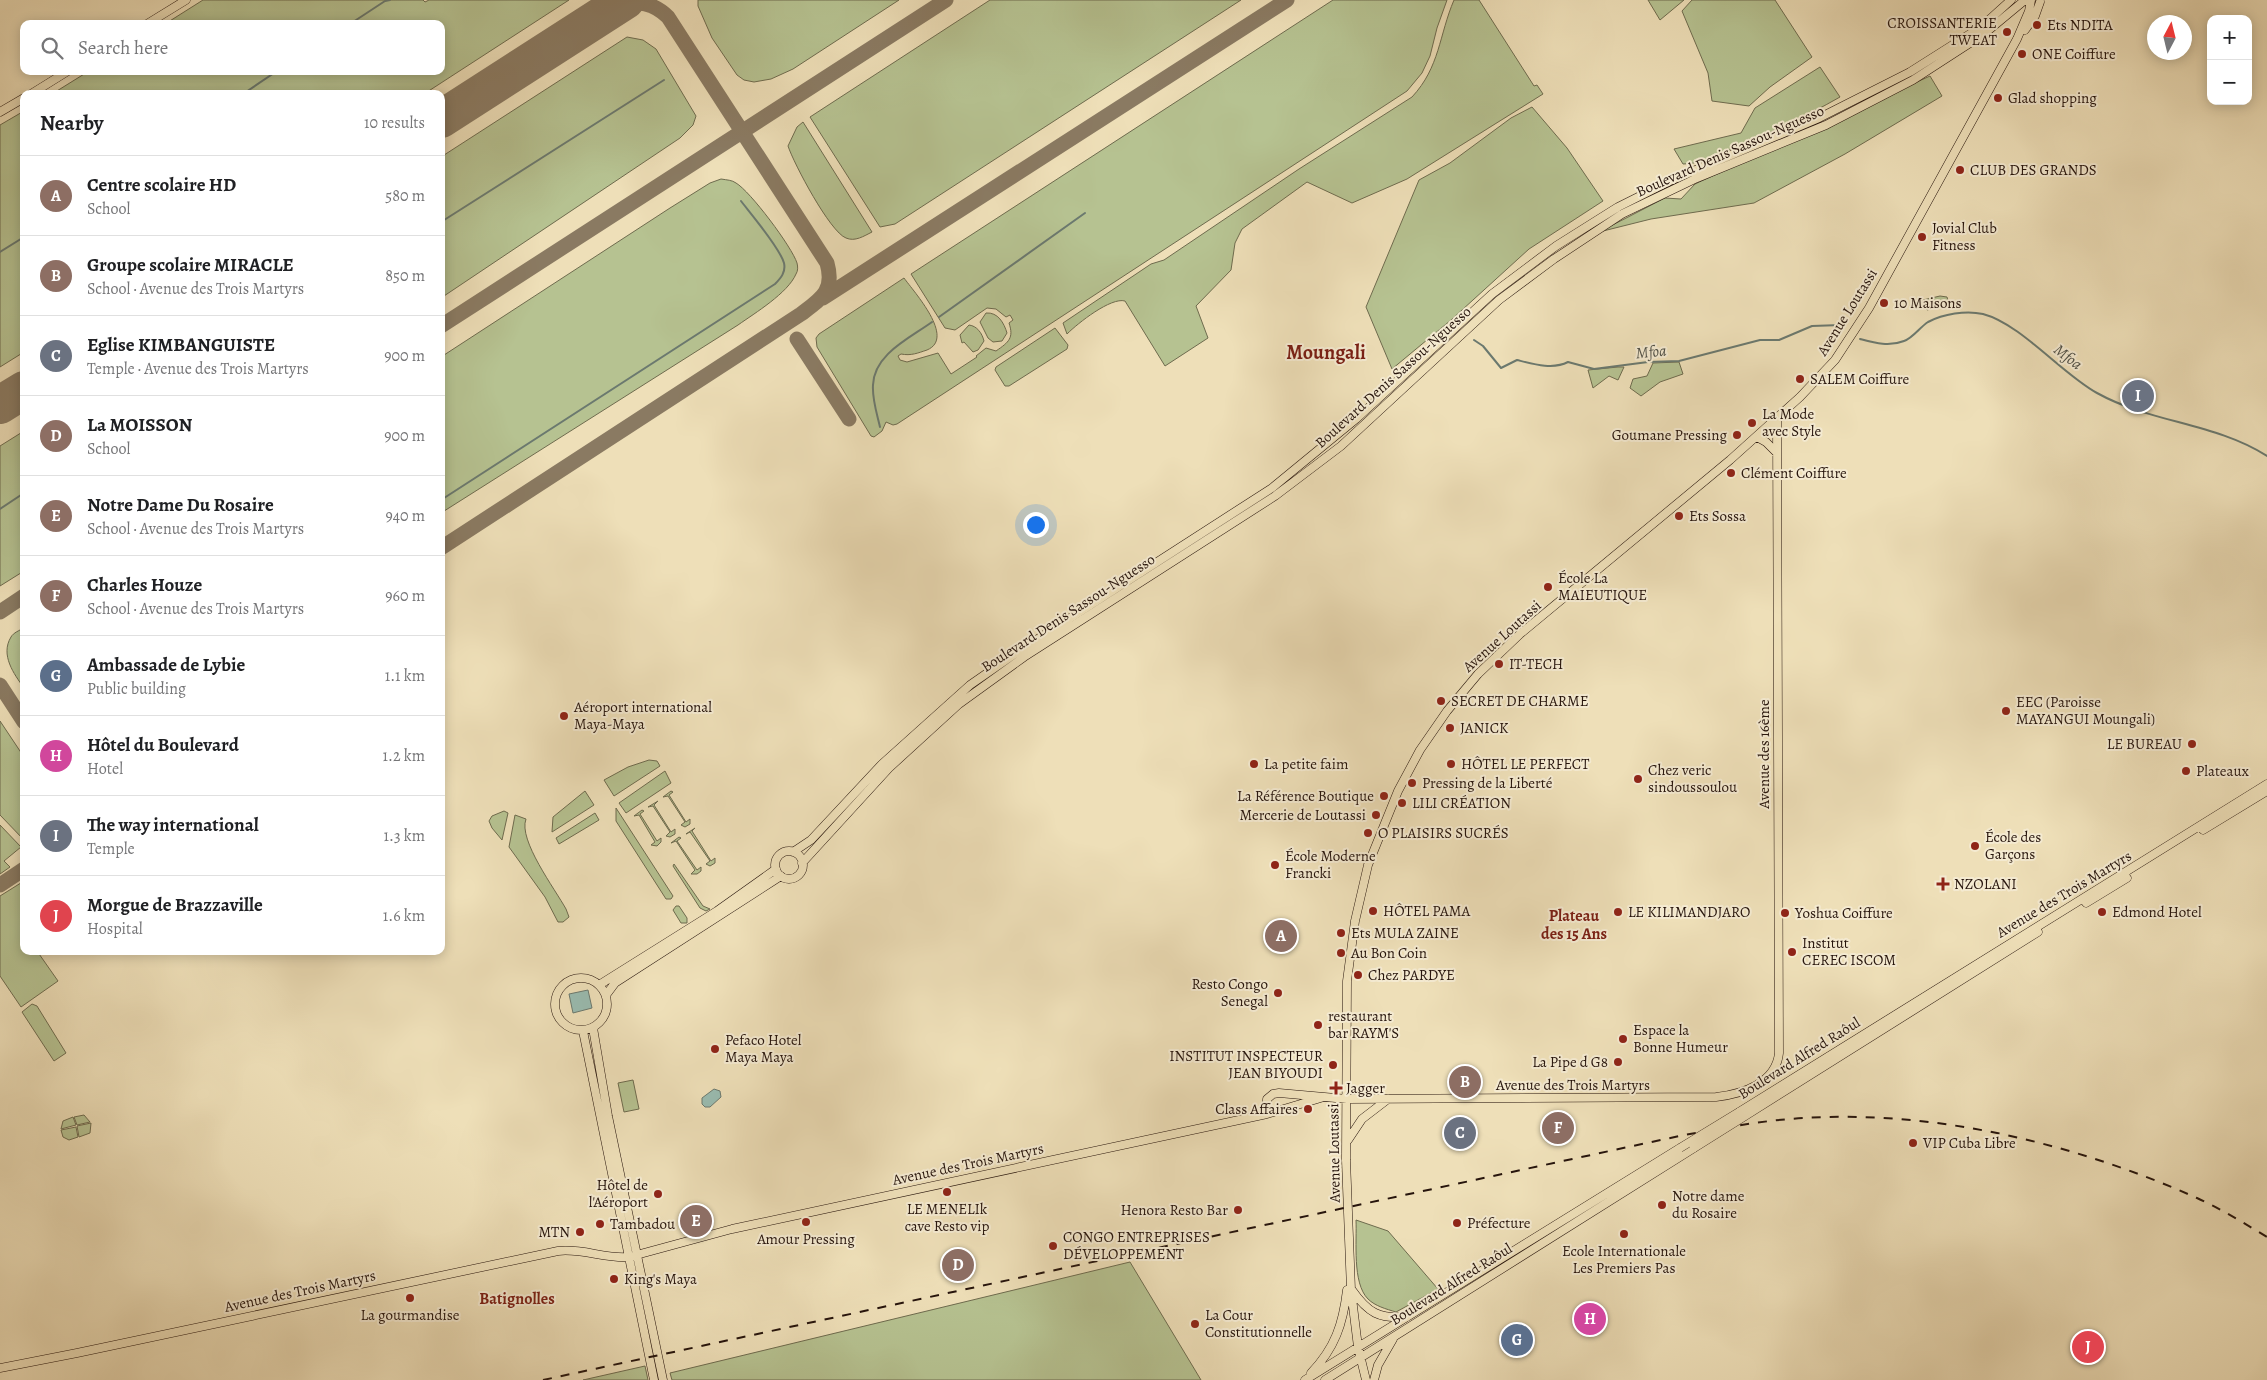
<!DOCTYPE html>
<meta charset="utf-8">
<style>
body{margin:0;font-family:Alegreya,serif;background:#f6f6f6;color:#202124}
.controls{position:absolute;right:15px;top:15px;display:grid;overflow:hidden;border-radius:10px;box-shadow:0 2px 12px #0003}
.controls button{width:45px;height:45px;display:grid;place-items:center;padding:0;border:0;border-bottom:1px solid #e0e0e0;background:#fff;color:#202124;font:25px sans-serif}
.compass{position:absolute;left:2147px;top:15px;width:45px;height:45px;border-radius:50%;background:#fff;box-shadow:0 2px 12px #0003;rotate:7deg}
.you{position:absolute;left:1035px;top:524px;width:18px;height:18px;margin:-12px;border:4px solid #fff;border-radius:50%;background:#1a73e8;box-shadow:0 0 0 8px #1a73e833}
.badge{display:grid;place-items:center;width:32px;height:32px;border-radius:50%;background:#d93025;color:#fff;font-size:16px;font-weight:700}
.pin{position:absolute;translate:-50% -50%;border:2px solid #fff;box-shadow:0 1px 5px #0006}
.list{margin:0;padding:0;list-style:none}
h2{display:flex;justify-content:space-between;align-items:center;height:65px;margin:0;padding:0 20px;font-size:21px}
h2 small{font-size:16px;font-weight:400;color:#757577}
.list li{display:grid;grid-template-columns:32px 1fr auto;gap:15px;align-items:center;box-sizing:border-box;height:80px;padding:0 20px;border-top:1px solid #e0e0e0}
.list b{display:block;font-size:19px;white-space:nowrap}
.list p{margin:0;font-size:16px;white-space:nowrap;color:#757577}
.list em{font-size:16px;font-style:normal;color:#757577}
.icon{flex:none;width:28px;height:28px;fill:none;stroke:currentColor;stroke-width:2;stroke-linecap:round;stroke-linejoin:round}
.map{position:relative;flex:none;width:2267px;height:1380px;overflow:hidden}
.search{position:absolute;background:#fff;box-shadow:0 2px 12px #0003;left:20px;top:20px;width:425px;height:55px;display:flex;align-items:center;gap:12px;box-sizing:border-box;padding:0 18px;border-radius:10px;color:#757577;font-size:19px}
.panel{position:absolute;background:#fff;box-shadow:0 2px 12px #0003;left:20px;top:90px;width:425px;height:865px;border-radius:10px}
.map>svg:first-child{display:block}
.green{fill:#b6c291;stroke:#6e6b4e}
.water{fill:#99bcb1;stroke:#6b796f}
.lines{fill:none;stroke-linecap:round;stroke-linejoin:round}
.stream{stroke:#6b796f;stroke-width:2}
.taxiway{stroke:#8a7a62;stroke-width:15}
.runway{stroke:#8a7a62;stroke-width:38}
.major-casing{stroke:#26140c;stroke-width:9}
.major{stroke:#eedfb8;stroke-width:8}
.rail{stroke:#26140c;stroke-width:2;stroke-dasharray:9 9;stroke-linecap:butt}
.major-bridge-casing{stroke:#26140c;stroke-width:9;stroke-linecap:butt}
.major-bridge{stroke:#eedfb8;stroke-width:8}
.poi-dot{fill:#8f2418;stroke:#f4ead1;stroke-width:2}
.labels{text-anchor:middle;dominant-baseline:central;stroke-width:4;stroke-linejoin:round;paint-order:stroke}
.poi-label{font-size:15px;fill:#26140c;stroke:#f4ead1;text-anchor:start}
.street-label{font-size:15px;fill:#26140c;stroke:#f4ead1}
.water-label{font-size:16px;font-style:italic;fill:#4e4f46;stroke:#f4ead1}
.neighbourhood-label{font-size:16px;font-weight:bold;fill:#7a1f14;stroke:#f4ead1}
.district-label{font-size:20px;font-weight:bold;fill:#7a1f14;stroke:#f4ead1}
</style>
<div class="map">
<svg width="2267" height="1380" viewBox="0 0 2267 1380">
<rect width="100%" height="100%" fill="#eedfb8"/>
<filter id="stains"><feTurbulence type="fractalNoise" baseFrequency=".004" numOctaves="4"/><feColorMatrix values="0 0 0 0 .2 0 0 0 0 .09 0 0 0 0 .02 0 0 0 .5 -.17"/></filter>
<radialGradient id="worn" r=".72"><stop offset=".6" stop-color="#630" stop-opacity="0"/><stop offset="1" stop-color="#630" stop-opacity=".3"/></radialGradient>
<path class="green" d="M203,0H423L425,2L429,0H569L424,94H52L89,71H441V24H165Z
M698,0H899L793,69L771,79L754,82L744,80L737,75L712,38L698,6Z
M990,0H1241L895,224L880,227L810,117Z
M1333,0H1447L1437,28L1430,56L1422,73L1407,91L897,424L893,425L886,422L882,431L874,437L871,436L817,347L816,338L819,334L904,278C914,292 956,338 927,350C918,353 911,356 901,354L898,356L900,360L907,362L938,353L951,374L977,357L976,356L986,348L996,351C1009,342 1014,338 1009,323L1013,320L1010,315L1006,317L996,309L987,308L955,330L945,328L911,274Z
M1454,0H1479L1534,86L1537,85L1543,94L1407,179L1352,203L1307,182L1242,229L1235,243L1231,270L1196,306L1208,338L1165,366L1125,301C1111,297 1078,323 1067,334L1063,323L1151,264L1164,260L1299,169L1412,97C1440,67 1439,35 1454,0Z
M1648,0H1684L1660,20Z
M1692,0H1775L1812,57L1770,87L1749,106L1712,101L1708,73L1682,11Z
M627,37L643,40L656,49L696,116L693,125L680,138L441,298V157Z
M1820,67L1840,97C1805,117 1769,134 1731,149C1715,156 1700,164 1683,164L1674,149L1741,133L1755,108Z
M1930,76L1942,96L1845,154L1754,203L1651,219L1599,232L1665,198L1681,199L1695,184Z
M1532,107L1567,148L1603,201L1529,249L1451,320L1392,369L1366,307L1419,180L1450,163L1511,118Z
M24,111V352L0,367V125Z
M803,122L872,232C864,236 855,242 846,238C830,232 794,164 788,146L797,127Z
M721,179C727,180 732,180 736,183C750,191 792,247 797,263C798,267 798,271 796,274C788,293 755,313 738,325L441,513V357L670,208L710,183Z
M1940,296L1947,297L1949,304L1927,310L1923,300Z
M986,313C998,312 1004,323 1007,333L1002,341L993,342L988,338L980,322Z
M969,325C977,326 982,333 984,341L978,350L973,352L964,342L962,343L960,335Z
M1055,328L1068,345L1067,349L1009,386H1005L995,370L996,367Z
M1679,362L1683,374L1660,382L1641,396L1630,388L1633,379L1647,376L1653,363Z
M1618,367H1624L1618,380L1609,376L1593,388L1588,370Z
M24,431V571L0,586V446Z
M24,628V688C14,674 0,655 11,637C13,633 20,630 24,628Z
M0,721L24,757V840L0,815Z
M649,760L657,761L660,766L614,796L604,780L628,767Z
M665,771L671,783L626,813L619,803Z
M585,791L594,805L552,832L553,817Z
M671,791L673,792L669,795L686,822L690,819V824L685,827L681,825L685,822L668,796L663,797Z
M658,801L654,805L671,832L675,829V834L670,837L666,836L670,832L653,806L648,807Z
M616,808L673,896L671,899H666L616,821Z
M642,810L644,811L640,814L657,841L661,838V842L657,846L651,845L655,842L639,815L634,816Z
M504,811L508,813L502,840L492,828L489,821L492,816Z
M595,813L599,820L559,844L556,838Z
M515,815L526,819C518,840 555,889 566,909L569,917L563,922H558L545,897L509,847Z
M0,825L21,847L4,861L10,867L0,874Z
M695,828L692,831L711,861L715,858V863L710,866L706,864L710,861L690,832L686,834Z
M679,837L681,838L677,841L697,870L701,867V871L697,874H691L695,870L676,841L671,843Z
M674,864L703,906L710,909L706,911L700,908L673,866Z
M24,881V951H37L58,981L21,1007L0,976V896Z
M676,906H679L687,918V923H681L673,910Z
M32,1004L37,1006L66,1053L54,1061L22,1012Z
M633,1080L639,1109L624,1112L618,1083Z
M84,1115L90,1122L77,1125L74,1117Z
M73,1117L76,1125L61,1129L63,1121Z
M91,1123L90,1133L79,1137L77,1126Z
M76,1127L78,1137L69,1140L63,1137L61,1130Z
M1356,1220L1388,1231L1438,1289L1396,1312C1386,1309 1375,1306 1368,1299C1352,1283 1357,1241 1356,1220Z
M1130,1262L1201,1380H672L670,1373Z
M645,1366L648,1380H583Z"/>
<path class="water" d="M588,990L592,1008L573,1013L569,994Z
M714,1089L720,1091L721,1097L710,1107H705L702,1104V1098Z"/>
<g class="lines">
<path class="stream" d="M350,24L385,1L390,0
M243,94L277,71
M441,222L664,80
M0,252L24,237
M939,317L1085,213
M1860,339C1875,343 1889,347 1904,341C1913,338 1920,327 1928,322C1943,314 1966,310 1983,314C2021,324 2062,374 2097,393C2151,423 2216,423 2267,456
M1474,340L1483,346L1501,368L1517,360C1533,364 1553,370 1568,362L1594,369L1648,362L1679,361L1760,340H1779L1812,326L1841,325
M880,427C877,414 872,399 873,385C874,354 910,338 932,322
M441,500L775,284C781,278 786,272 784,263C780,248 751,214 741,201
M0,509L24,493"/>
<path class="taxiway" d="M823,298L1287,0
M441,326L946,0
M797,339L849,419
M441,548L801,314C821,299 835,291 827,263L668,17C654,3 638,0 618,5
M0,612L24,596
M0,685L24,722
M0,885L24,869"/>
<path class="runway" d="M441,119L626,0
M0,405L24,390"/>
<defs>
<path id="major" d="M147,24L186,0
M2025,30L2035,16L2040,2
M31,94L68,71
M0,112L24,98
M1757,437L1766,442L1777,453
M2203,830L2267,791
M775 865a14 14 0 1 1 28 0a14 14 0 1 1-28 0Z
M793,852L811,840L882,764L970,685L1019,651L1272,488L1356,419L1492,294L1556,246L1618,207L1672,180L1819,118L1910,72L1981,27L2011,0
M802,863L889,768L959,704L1024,657L1275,496L1341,446L1499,300L1554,259L1622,214L1697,178L1826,125L1913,80L1984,34L2025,0
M2086,903L2127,878
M555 1004a26 26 0 1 1 52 0a26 26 0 1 1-52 0Z
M599,985L717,911L776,869
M606,995L615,983L781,876
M593,1028L608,1116L663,1380
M583,1031L654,1380
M1739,1112L2267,784
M1267,1114V1099L1273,1094L1279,1093L1347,1099L1716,1097C1743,1094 1776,1083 1779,1053L1777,417
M1745,1116L2038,932
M1348,1140L1362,1119L1388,1099
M1352,1290C1368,1313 1379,1319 1407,1317
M0,1368L77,1353L558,1251C582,1248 605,1259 629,1257L732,1229L1267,1114L1324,1097
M1311,1373C1335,1348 1343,1324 1347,1290
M1305,1380L1680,1148
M1325,1380L1694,1148
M1366,1380L1358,1347L1351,1290L1346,1160L1347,981L1355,921L1368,865L1398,791L1420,750L1447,711L1478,674L1520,634L1730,460L1800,397L1835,360L1869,308L2017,39L2029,11L2031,0
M1374,1380L1378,1365L1393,1339"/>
</defs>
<use href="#major" class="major-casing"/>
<use href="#major" class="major"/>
<path class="rail" d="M543,1380L1684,1135C1724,1128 1764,1120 1804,1118C1937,1110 2076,1144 2197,1198C2221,1209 2244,1223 2267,1237"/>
<defs>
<path id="major-bridge" d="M1680,1148L1739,1112
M1694,1148L1745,1116"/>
</defs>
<use href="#major-bridge" class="major-bridge-casing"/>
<use href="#major-bridge" class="major-bridge"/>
</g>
<g class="poi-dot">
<circle cx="2037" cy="25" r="5"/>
<circle cx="2007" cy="32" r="5"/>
<circle cx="2022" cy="54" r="5"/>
<circle cx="1998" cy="98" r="5"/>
<circle cx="1960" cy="170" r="5"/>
<circle cx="1922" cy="237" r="5"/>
<circle cx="1884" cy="303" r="5"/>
<circle cx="1800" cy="379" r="5"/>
<circle cx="1752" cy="423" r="5"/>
<circle cx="1737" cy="435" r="5"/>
<circle cx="1731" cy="473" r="5"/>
<circle cx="1679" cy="516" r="5"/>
<circle cx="1548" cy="587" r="5"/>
<circle cx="1499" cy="664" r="5"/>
<circle cx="1441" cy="701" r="5"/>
<circle cx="2006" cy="711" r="5"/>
<circle cx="564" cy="716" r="5"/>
<circle cx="1450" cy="728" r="5"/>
<circle cx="2192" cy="744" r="5"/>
<circle cx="1254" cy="764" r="5"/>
<circle cx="1451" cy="764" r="5"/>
<circle cx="2186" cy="771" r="5"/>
<circle cx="1638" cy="779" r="5"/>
<circle cx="1412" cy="783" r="5"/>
<circle cx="1384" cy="796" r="5"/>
<circle cx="1402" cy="803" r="5"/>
<circle cx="1376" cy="815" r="5"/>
<circle cx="1368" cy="833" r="5"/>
<circle cx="1975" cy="846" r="5"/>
<circle cx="1275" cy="865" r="5"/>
<path d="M1940.5 876.5h5v5h5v5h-5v5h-5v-5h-5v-5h5z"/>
<circle cx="1373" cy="911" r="5"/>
<circle cx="1618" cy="912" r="5"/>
<circle cx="2102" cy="912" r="5"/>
<circle cx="1785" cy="913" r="5"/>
<circle cx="1341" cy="933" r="5"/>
<circle cx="1792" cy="952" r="5"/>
<circle cx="1341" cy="953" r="5"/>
<circle cx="1358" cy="975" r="5"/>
<circle cx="1278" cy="993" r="5"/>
<circle cx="1318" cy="1025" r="5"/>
<circle cx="1623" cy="1039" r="5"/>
<circle cx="715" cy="1049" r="5"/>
<circle cx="1618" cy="1062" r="5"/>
<circle cx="1333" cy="1065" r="5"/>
<path d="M1333.5 1080.5h5v5h5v5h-5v5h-5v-5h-5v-5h5z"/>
<circle cx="1308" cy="1109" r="5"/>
<circle cx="1913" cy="1143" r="5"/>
<circle cx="947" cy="1192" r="5"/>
<circle cx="658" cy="1194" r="5"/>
<circle cx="1662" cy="1205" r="5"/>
<circle cx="1238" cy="1210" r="5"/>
<circle cx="806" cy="1222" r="5"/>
<circle cx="1457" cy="1223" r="5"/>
<circle cx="600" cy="1224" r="5"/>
<circle cx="580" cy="1232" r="5"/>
<circle cx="1624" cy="1234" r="5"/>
<circle cx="1053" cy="1246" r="5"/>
<circle cx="614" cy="1279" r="5"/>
<circle cx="410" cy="1298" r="5"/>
<circle cx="1195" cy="1324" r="5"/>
</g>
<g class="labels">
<g class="poi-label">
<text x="1997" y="23" text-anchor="end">CROISSANTERIE<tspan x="1997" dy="17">TWEAT</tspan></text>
<text x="2047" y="25">Ets NDITA</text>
<text x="2032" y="54">ONE Coiffure</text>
<text x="2008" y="98">Glad shopping</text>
<text x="1970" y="170">CLUB DES GRANDS</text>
<text x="1932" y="228">Jovial Club<tspan x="1932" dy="17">Fitness</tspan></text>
<text x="1894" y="303">10 Maisons</text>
<text x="1810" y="379">SALEM Coiffure</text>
<text x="1762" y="414">La Mode<tspan x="1762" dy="17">avec Style</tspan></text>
<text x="1727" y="435" text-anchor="end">Goumane Pressing</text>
<text x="1741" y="473">Clément Coiffure</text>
<text x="1689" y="516">Ets Sossa</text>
<text x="1558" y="578">École La<tspan x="1558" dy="17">MAIEUTIQUE</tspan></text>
<text x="1509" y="664">IT-TECH</text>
<text x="1451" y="701">SECRET DE CHARME</text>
<text x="2016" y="702">EEC (Paroisse<tspan x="2016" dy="17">MAYANGUI Moungali)</tspan></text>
<text x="574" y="707">Aéroport international<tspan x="574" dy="17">Maya-Maya</tspan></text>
<text x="1460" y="728">JANICK</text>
<text x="2182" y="744" text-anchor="end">LE BUREAU</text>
<text x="1264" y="764">La petite faim</text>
<text x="1461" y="764">HÔTEL LE PERFECT</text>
<text x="1648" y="770">Chez veric<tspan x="1648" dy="17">sindoussoulou</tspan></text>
<text x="2196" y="771">Plateaux</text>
<text x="1422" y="783">Pressing de la Liberté</text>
<text x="1374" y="796" text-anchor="end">La Référence Boutique</text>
<text x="1412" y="803">LILI CRÉATION</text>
<text x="1366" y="815" text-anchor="end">Mercerie de Loutassi</text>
<text x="1378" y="833">O PLAISIRS SUCRÉS</text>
<text x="1985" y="837">École des<tspan x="1985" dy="17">Garçons</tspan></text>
<text x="1285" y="856">École Moderne<tspan x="1285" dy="17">Francki</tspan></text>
<text x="1954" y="884">NZOLANI</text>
<text x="1383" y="911">HÔTEL PAMA</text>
<text x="1628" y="912">LE KILIMANDJARO</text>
<text x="2112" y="912">Edmond Hotel</text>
<text x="1795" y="913">Yoshua Coiffure</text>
<text x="1351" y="933">Ets MULA ZAINE</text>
<text x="1802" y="943">Institut<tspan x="1802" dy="17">CEREC ISCOM</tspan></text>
<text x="1351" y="953">Au Bon Coin</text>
<text x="1368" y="975">Chez PARDYE</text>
<text x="1268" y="984" text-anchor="end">Resto Congo<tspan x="1268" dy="17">Senegal</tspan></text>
<text x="1328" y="1016">restaurant<tspan x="1328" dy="17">bar RAYM'S</tspan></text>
<text x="1633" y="1030">Espace la<tspan x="1633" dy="17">Bonne Humeur</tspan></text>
<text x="725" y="1040">Pefaco Hotel<tspan x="725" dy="17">Maya Maya</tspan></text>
<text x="1323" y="1056" text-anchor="end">INSTITUT INSPECTEUR<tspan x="1323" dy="17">JEAN BIYOUDI</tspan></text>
<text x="1608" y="1062" text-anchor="end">La Pipe d G8</text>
<text x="1346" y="1088">Jagger</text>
<text x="1298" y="1109" text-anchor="end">Class Affaires</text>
<text x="1923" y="1143">VIP Cuba Libre</text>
<text x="648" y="1185" text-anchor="end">Hôtel de<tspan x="648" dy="17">l'Aéroport</tspan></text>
<text x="1672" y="1196">Notre dame<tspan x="1672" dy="17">du Rosaire</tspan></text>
<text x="947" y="1209" text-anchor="middle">LE MENELIk<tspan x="947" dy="17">cave Resto vip</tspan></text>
<text x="1228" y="1210" text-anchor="end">Henora Resto Bar</text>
<text x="1467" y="1223">Préfecture</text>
<text x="610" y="1224">Tambadou</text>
<text x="570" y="1232" text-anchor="end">MTN</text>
<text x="1063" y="1237">CONGO ENTREPRISES<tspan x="1063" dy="17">DÉVELOPPEMENT</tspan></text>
<text x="806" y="1239" text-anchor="middle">Amour Pressing</text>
<text x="1624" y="1251" text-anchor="middle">Ecole Internationale<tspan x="1624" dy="17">Les Premiers Pas</tspan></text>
<text x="624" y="1279">King's Maya</text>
<text x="410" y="1315" text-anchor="middle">La gourmandise</text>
<text x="1205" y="1315">La Cour<tspan x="1205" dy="17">Constitutionnelle</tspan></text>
</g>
<g class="street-label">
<text transform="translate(1730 151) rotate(-24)">Boulevard Denis Sassou-Nguesso</text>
<text transform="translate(1847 312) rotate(-58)">Avenue Loutassi</text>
<text transform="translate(1393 377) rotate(-42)">Boulevard Denis Sassou-Nguesso</text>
<text transform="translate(1068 613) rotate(-33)">Boulevard Denis Sassou-Nguesso</text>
<text transform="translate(1502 636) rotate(-42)">Avenue Loutassi</text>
<text transform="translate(1764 754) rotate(-90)">Avenue des 16ème</text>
<text transform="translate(2064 894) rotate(-31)">Avenue des Trois Martyrs</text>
<text transform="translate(1799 1058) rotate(-32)">Boulevard Alfred Raôul</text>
<text x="1573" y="1085">Avenue des Trois Martyrs</text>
<text transform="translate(1334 1153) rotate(-91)">Avenue Loutassi</text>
<text transform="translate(968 1164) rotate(-12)">Avenue des Trois Martyrs</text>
<text transform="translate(1451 1284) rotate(-32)">Boulevard Alfred Raôul</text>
<text transform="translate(300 1291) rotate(-12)">Avenue des Trois Martyrs</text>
</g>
<g class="water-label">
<text transform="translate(1651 352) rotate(-6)">Mfoa</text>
<text transform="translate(2068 357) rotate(38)">Mfoa</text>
</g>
<g class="neighbourhood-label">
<text x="1574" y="916">Plateau<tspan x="1574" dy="18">des 15 Ans</tspan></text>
<text x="517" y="1299">Batignolles</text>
</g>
<g class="district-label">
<text x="1326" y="352">Moungali</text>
</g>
</g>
<rect width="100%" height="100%" filter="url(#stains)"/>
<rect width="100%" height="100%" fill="url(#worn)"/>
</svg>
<div class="controls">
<button>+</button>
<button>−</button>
</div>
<svg class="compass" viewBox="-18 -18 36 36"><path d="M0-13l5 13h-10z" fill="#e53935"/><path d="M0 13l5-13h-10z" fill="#757577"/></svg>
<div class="you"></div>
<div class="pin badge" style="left:1281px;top:936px;background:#8d6e63">A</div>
<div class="pin badge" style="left:1465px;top:1082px;background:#8d6e63">B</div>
<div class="pin badge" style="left:1460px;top:1133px;background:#6b7280">C</div>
<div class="pin badge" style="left:958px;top:1265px;background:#8d6e63">D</div>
<div class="pin badge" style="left:696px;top:1221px;background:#8d6e63">E</div>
<div class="pin badge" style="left:1558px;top:1128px;background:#8d6e63">F</div>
<div class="pin badge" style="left:1517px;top:1340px;background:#5c6f8a">G</div>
<div class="pin badge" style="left:1590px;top:1319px;background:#d1479c">H</div>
<div class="pin badge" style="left:2138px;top:396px;background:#6b7280">I</div>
<div class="pin badge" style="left:2088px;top:1347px;background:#e0444e">J</div>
<div class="search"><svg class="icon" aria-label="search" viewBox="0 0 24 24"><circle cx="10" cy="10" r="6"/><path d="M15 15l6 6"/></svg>Search here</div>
<section class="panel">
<h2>Nearby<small>10 results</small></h2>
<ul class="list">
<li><span class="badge" style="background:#8d6e63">A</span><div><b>Centre scolaire HD</b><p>School</p></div><em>580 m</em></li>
<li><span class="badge" style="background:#8d6e63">B</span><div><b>Groupe scolaire MIRACLE</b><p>School · Avenue des Trois Martyrs</p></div><em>850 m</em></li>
<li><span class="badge" style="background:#6b7280">C</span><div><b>Eglise KIMBANGUISTE</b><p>Temple · Avenue des Trois Martyrs</p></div><em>900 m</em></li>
<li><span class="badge" style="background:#8d6e63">D</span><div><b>La MOISSON</b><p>School</p></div><em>900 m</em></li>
<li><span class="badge" style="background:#8d6e63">E</span><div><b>Notre Dame Du Rosaire</b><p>School · Avenue des Trois Martyrs</p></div><em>940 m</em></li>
<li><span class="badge" style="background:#8d6e63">F</span><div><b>Charles Houze</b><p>School · Avenue des Trois Martyrs</p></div><em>960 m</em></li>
<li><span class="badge" style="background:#5c6f8a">G</span><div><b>Ambassade de Lybie</b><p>Public building</p></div><em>1.1 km</em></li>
<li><span class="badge" style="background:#d1479c">H</span><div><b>Hôtel du Boulevard</b><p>Hotel</p></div><em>1.2 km</em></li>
<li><span class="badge" style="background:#6b7280">I</span><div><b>The way international</b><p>Temple</p></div><em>1.3 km</em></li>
<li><span class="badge" style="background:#e0444e">J</span><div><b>Morgue de Brazzaville</b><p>Hospital</p></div><em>1.6 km</em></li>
</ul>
</section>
</div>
